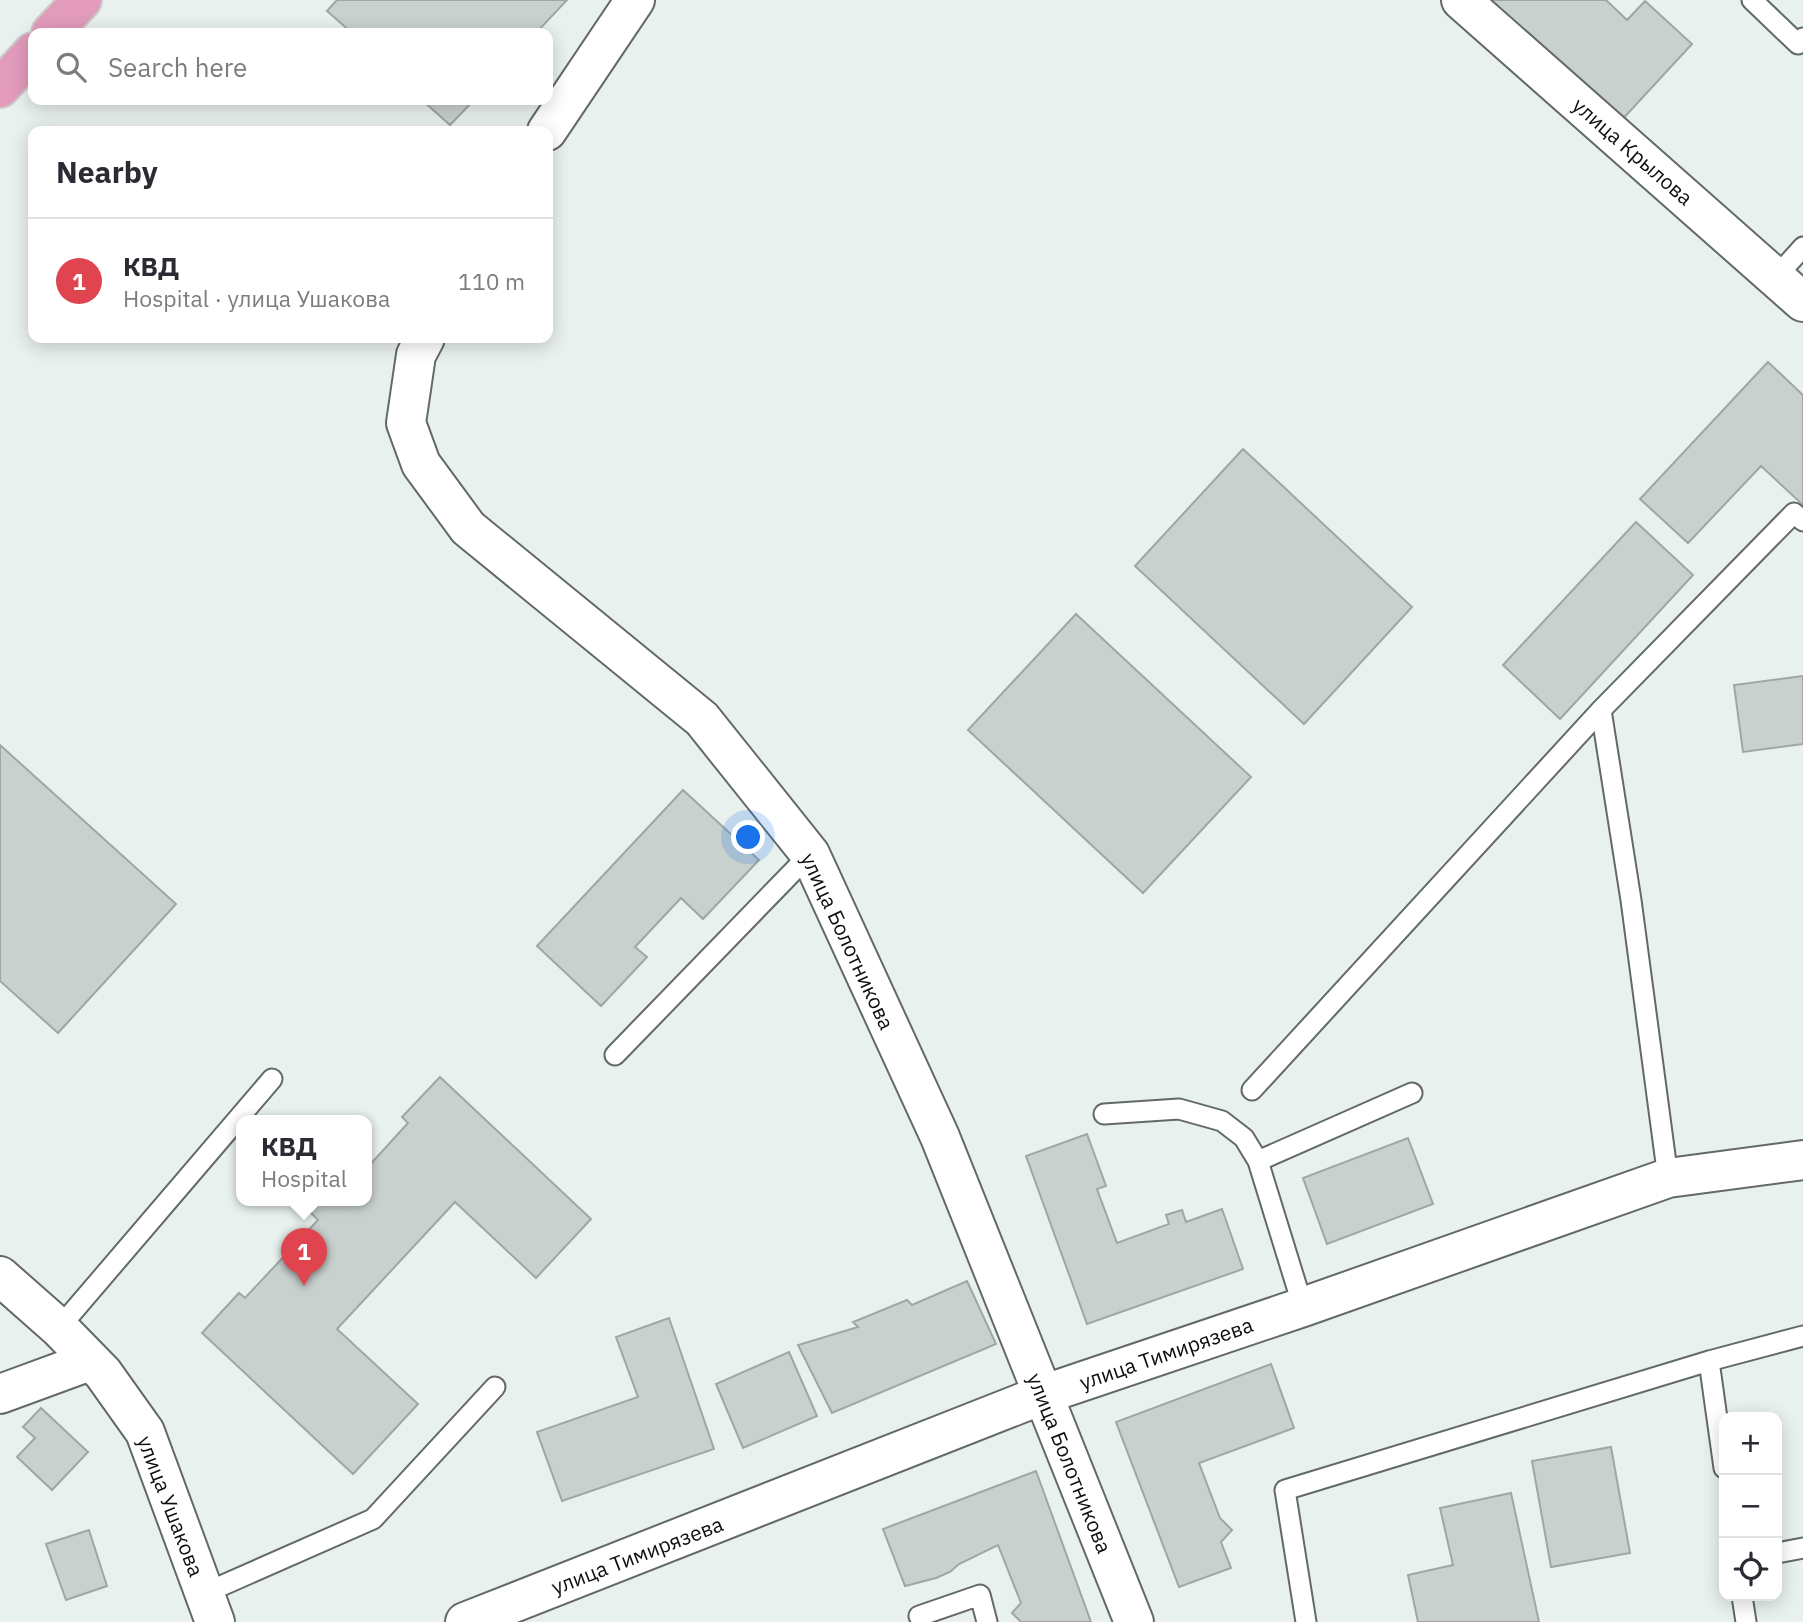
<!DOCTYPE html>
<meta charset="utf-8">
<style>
body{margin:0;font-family:"IBM Plex Sans",sans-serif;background:#f2f2f3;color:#2b2b33}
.controls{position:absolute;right:21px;bottom:21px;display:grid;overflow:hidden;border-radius:14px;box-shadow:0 4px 18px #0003}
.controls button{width:63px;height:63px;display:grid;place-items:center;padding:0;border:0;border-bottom:2px solid #e1e1e2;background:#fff;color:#2b2b33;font:35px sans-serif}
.you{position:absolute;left:749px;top:838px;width:24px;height:24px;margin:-18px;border:5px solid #fff;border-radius:50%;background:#1a73e8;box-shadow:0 0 0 10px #1a73e833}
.badge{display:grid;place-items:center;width:46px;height:46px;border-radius:50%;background:#c33c7d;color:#fff;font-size:23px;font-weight:700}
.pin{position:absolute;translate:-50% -58px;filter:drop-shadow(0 2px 4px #0008)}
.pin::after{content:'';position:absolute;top:37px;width:24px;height:21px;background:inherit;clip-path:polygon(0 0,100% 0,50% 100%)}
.popup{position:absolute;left:236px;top:1115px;width:136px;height:91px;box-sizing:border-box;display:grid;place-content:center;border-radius:14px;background:#fff;filter:drop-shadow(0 2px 5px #0005);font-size:23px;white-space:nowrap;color:#7c7c81}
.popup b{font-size:26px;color:#2b2b33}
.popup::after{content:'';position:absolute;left:50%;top:100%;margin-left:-14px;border:14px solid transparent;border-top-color:#fff}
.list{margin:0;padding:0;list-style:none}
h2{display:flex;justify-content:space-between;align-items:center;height:91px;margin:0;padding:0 28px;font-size:30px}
h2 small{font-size:23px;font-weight:400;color:#7c7c81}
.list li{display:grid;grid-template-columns:46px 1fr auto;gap:21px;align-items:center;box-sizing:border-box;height:126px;padding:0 28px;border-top:2px solid #e1e1e2}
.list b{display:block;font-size:26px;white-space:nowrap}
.list p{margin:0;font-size:23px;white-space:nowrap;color:#7c7c81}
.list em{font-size:23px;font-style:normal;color:#7c7c81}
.icon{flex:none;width:38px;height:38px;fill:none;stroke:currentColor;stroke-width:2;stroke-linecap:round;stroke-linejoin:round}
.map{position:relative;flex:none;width:1803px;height:1622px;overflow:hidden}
.search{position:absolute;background:#fff;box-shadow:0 4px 18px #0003;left:28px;top:28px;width:525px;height:77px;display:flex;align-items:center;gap:18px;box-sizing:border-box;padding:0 24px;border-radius:14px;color:#7c7c81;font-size:26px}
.panel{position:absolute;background:#fff;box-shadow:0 4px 18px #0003;left:28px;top:126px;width:525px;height:217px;border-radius:14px}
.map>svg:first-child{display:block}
.building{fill:#c9d1ce;stroke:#9fa6a4;stroke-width:2}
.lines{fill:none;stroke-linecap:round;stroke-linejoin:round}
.service-casing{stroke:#626967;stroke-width:23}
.minor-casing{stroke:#626967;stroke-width:42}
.primary-casing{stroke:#cacaca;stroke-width:42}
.service{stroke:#fff;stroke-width:19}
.minor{stroke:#fff;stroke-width:38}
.primary{stroke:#e29bbb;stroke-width:38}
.labels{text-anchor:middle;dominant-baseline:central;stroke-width:7;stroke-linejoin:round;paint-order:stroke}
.street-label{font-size:21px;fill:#0c0f0e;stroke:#fff}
</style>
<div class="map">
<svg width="1803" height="1622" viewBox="0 0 1803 1622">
<rect width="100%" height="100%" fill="#e9f1ee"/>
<path class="building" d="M337,0H567L536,33H352L327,11Z
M1487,0H1606L1627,20L1645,1L1692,44L1619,123Z
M422,100H474L450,125Z
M1768,362L1803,395V505L1761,466L1688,543L1640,499Z
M1243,449L1412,607L1304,724L1135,566Z
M1636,522L1693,575L1560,719L1503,665Z
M1076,614L1251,777L1143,893L968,730Z
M1803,676V744L1743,752L1734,685Z
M0,745L176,904L58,1033L0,981Z
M683,790L759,860L703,919L681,898L635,947L647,957L601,1006L537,946Z
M440,1077L591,1219L536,1278L455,1202L337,1329L418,1404L353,1474L202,1333L239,1293L245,1298L318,1220L306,1208L313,1200H367V1168L408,1123L402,1117Z
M1087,1134L1106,1186L1097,1189L1117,1243L1169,1224L1166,1215L1182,1210L1186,1222L1222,1209L1243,1269L1087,1324L1026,1156Z
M1408,1138L1433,1204L1327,1244L1303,1178Z
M967,1281L996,1344L832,1413L798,1345L858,1327L853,1322L907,1300L912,1305Z
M669,1318L714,1449L562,1501L537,1432L638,1397L616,1337Z
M789,1352L817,1416L743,1448L716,1384Z
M1271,1364L1294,1428L1199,1463L1220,1518L1232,1530L1221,1542L1231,1568L1179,1587L1116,1422Z
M41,1408L88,1452L52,1490L17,1457L35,1438L23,1427Z
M1611,1447L1630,1553L1551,1567L1532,1461Z
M1036,1471L1091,1622H1021L1012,1613L1021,1603L998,1545L959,1564L950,1572L936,1578L905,1586L883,1529Z
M1511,1493L1539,1622H1418L1408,1575L1453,1565L1440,1508Z
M89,1530L107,1586L66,1600L46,1544Z"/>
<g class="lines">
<defs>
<path id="service" d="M1752,0L1798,44L1803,38
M1776,277L1803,247
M1601,710L1631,900L1668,1178
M615,1055L810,854
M1252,1090L1601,710L1794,513L1803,521
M1104,1114L1179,1109L1222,1121L1244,1138L1258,1161L1303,1307
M1258,1161L1412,1093
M59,1328L272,1079
M1709,1361L1724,1468
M1777,1553L1803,1548
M205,1593L373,1519L495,1387
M1742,1596L1746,1622
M919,1616L980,1595L987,1622
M1306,1622L1285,1490L1709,1361L1803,1336"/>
<path id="minor" d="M1461,0L1803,302
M547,131L635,0
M425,338L416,355L406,423L421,464L468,528L702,719L810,854L940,1137L1134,1622
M0,1276L59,1328L103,1373L145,1432L215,1622
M0,1394L90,1361
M465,1622L1042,1395L1303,1307L1668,1178L1803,1160"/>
<path id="primary" d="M51,33L82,0
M0,88L33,52"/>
</defs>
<use href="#service" class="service-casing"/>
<use href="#minor" class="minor-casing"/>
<use href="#primary" class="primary-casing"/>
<use href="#service" class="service"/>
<use href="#minor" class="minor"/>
<use href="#primary" class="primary"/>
</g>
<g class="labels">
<g class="street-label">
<text transform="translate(1633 151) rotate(41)">улица Крылова</text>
<text transform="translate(848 941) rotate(65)">улица Болотникова</text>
<text transform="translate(1166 1353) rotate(-19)">улица Тимирязева</text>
<text transform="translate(1070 1463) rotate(68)">улица Болотникова</text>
<text transform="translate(171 1506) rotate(69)">улица Ушакова</text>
<text transform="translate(637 1555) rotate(-21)">улица Тимирязева</text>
</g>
</g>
</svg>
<div class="controls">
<button>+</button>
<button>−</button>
<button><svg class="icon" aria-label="locate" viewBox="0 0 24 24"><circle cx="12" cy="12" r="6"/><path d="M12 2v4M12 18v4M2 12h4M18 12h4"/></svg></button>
</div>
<div class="you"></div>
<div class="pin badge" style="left:304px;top:1286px;background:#e0444e">1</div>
<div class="popup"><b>КВД</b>Hospital</div>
<div class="search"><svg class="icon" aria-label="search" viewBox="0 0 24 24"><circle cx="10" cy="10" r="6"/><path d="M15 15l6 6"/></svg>Search here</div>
<section class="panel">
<h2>Nearby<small></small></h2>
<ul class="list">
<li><span class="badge" style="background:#e0444e">1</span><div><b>КВД</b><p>Hospital · улица Ушакова</p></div><em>110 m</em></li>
</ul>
</section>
</div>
